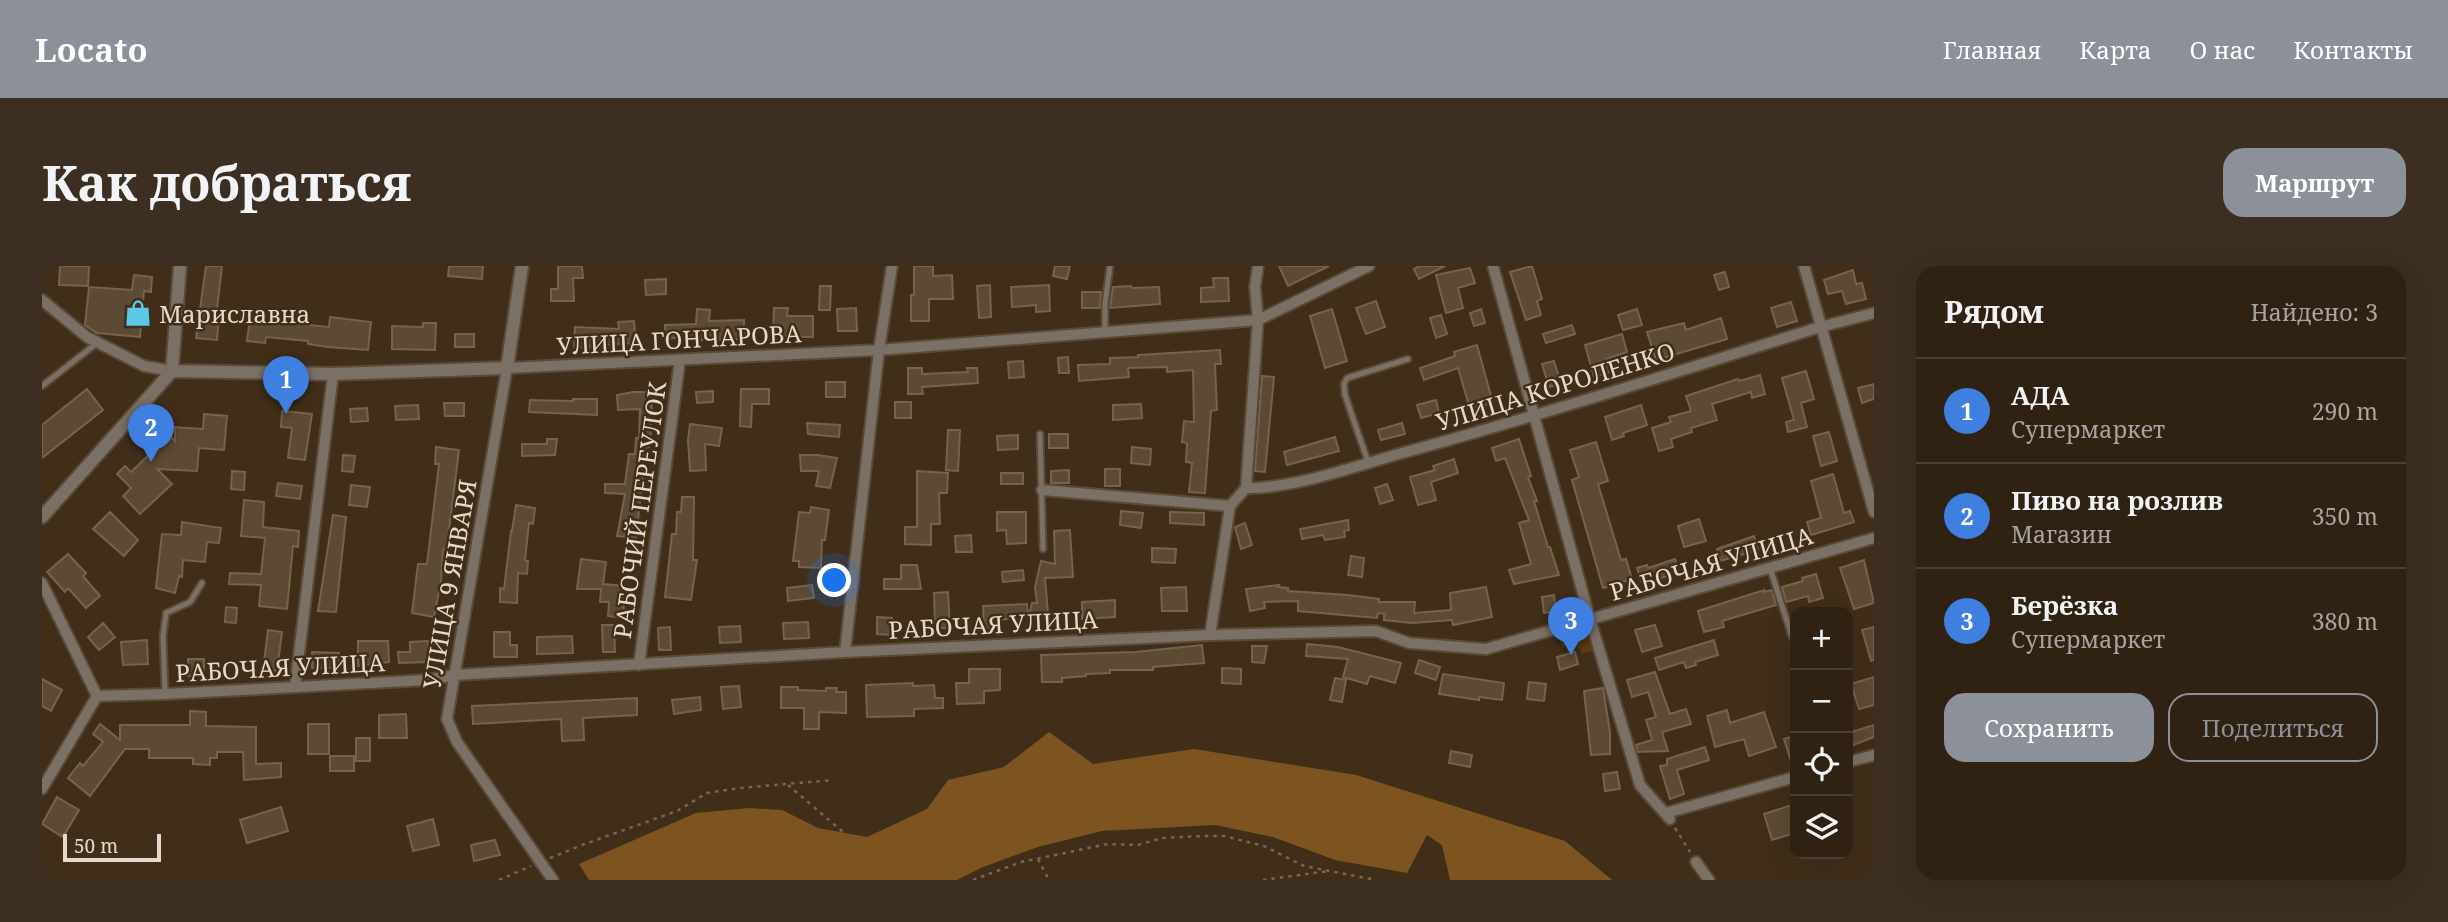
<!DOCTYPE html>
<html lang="ru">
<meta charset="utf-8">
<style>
body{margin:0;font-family:"Noto Serif",serif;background:#3c2f21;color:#f1f3f6}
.controls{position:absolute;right:21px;bottom:21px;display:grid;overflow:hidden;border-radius:14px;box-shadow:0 7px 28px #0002}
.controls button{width:63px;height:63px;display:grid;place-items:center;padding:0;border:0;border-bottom:2px solid #4b3f33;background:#302213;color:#f1f3f6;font:35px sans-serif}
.scale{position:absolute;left:21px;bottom:18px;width:98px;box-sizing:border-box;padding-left:7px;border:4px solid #e4d9cc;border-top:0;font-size:19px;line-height:24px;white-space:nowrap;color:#e4d9cc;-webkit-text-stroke:5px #402e19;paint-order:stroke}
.you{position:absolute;left:793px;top:315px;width:24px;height:24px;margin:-18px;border:5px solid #fff;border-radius:50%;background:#1a73e8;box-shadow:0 0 0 10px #1a73e833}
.badge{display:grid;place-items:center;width:46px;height:46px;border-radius:50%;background:#8c9099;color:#fff;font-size:23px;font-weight:700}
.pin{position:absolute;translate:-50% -58px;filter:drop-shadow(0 2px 4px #0008)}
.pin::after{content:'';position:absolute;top:37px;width:24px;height:21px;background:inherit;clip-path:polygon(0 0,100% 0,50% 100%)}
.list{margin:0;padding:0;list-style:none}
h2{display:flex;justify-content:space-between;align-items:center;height:91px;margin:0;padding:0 28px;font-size:30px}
h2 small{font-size:23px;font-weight:400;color:#a8a4a0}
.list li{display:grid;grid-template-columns:46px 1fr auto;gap:21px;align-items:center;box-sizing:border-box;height:105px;padding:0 28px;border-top:2px solid #4b3f33}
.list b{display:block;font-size:26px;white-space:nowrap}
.list p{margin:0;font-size:23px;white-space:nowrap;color:#a8a4a0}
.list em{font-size:23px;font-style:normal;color:#a8a4a0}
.actions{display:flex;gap:14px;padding:21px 28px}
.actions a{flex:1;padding:16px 0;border:2px solid #8c9099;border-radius:21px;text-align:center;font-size:24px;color:#8c9099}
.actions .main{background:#8c9099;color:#fff}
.icon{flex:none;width:38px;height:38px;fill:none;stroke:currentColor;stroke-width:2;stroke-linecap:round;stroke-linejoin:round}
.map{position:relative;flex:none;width:1832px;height:614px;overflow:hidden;border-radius:21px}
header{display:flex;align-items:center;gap:42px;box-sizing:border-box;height:98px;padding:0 35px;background:#8c9099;color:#fff}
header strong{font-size:33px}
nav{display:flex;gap:38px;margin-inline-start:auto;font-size:24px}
.intro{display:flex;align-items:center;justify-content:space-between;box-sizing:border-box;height:168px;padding:0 42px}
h1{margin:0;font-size:49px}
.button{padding:18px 32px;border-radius:21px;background:#8c9099;color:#fff;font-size:24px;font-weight:700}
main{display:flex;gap:42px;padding:0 42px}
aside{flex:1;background:#302213;border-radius:21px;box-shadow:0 7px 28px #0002}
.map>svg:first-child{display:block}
.green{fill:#5b3b11}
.water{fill:#7d541f}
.building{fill:#5d4a34;stroke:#77624c;stroke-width:2}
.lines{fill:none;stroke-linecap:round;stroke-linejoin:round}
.service-casing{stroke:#5a4936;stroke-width:9}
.minor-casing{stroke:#5a4936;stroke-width:14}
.tertiary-casing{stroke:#5a4936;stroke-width:16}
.path{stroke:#756552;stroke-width:2.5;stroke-dasharray:3.5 5;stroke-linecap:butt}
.service{stroke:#7a7066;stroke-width:5}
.minor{stroke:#7a7066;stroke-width:10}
.tertiary{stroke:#7a7066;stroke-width:12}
.labels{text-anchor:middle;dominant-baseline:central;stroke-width:5;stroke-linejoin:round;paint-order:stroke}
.poi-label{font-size:24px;fill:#e4d9cc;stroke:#402e19;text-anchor:start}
.street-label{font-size:24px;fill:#e4d9cc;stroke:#402e19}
</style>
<header>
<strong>Locato</strong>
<nav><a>Главная</a><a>Карта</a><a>О нас</a><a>Контакты</a></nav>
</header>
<div class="intro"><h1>Как добраться</h1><a class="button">Маршрут</a></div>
<main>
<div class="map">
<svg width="1832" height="614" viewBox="0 0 1832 614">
<rect width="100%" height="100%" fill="#402e19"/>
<path class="green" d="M1545,367L1551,385L1540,388C1536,378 1529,380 1520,382L1518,374Z"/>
<path class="water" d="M1007,466L1051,498L1152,483L1314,509L1523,575L1570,614H1408L1400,579L1385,569L1365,607L1293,594L1231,571L1173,559L1060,565L996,581L941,601L915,614H547L537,598L654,547L707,542L740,544L776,562L825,571L885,543L906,514L962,501Z"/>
<path class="building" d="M18,0H47L46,20L17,19Z
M164,0H180L174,52H177L175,74L154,72Z
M407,0H441L440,13L406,10Z
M516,0H540L541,12H531L532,35H509V23H516Z
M872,0H891V10L910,9L911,33H887V55H869V29H872Z
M1013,0H1028L1025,13L1011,10Z
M1237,0H1287L1246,20Z
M1378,0H1403L1377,13L1372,3Z
M1490,0L1500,33L1495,35L1499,49L1484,54L1468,6Z
M1428,2L1433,17L1416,22L1421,42L1404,47L1394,9Z
M1811,4L1814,18L1820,17L1824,33L1804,38L1800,25L1786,28L1782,14Z
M1683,6L1687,21L1677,24L1672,9Z
M92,9L110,11L109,26L102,25L98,71L55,67L43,59L47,21L90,24Z
M1171,12H1186L1187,35L1159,36V22L1172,21Z
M624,13V28L604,29L603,14Z
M948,19L949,51L937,52L935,20Z
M1007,19L1008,45L994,46V39L970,41L969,21Z
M778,20H789L788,44H777Z
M1089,20L1090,22L1117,21L1118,38L1068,42L1071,21Z
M1040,26H1059L1058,42H1040Z
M1334,35L1343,61L1324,68L1314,42Z
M1749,36L1755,55L1735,61L1729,42Z
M732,42H746L745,50H771V71L731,70Z
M814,42L815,65H796L795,43Z
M655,43L668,44L667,55L702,54V73L666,74H653V72H623V59L654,58Z
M1290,43L1305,95L1283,102L1268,50Z
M1439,43L1443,57L1432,60L1428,47Z
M1595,43L1600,59L1581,64L1576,49Z
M1399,49L1405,68L1394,72L1388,52Z
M288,51L329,56L326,84L285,81L266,78V75L224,71L223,77L205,75L208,53L287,61Z
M1679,52L1685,73L1614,94L1605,66L1642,57L1644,64Z
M592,55L594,77L547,80V82L532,81L533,61L577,63L576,56Z
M381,57H394L393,84L350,83V60L381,61Z
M1530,59L1533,68L1504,77L1501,68Z
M413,68H432V81H413Z
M1580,68L1585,86L1564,93L1568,106L1552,111L1543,79Z
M1435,79L1451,137L1428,143L1416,102L1382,114L1378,102L1413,90L1412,86Z
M1178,84L1179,98H1173L1175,144L1169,145L1163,227L1147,226L1150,197L1144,196L1145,177L1140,176L1142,155L1152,156L1151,104L1125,106V101L1086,102L1087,111L1037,115L1036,99L1068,98V92L1096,91V89Z
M1026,91L1027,107H1017L1016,92Z
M981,95L982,111L967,112L966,96Z
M1512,95L1519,118L1507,121L1500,98Z
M866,102H880V108L926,106L925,102H935L936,117L880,121L881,128H866Z
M1764,105L1772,133L1759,137L1765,161L1746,166L1744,156L1752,154L1740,112Z
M1718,109L1723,128L1710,132L1709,126L1670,138L1675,154L1649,162L1650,166L1629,173L1631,181L1617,185L1610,162L1629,156L1627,151L1649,145L1644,130L1696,113L1697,115Z
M1220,110L1232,111L1223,206L1213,205Z
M784,116H803V131H784Z
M1832,118V133L1820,137L1816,122Z
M45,123L61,144L0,192V159Z
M699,123H727V138H710L709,161L698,160Z
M671,125V136L655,137L654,126Z
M591,126H610L609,165L607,181H604L594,272L575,270L583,228L563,227V218H583L587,188H593L594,172H597L598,143L576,144L575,129Z
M531,133H555V149L487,146L488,134L531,135Z
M1394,134L1397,147L1379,152L1375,139Z
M853,136H869V152H853Z
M402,137H422V150H403Z
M1099,138L1100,152L1071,154V139Z
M376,139L377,153L354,154L353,140Z
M1599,139L1605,159L1581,167L1582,170L1570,174L1563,151Z
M325,142L326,155L309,156L308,143Z
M240,145L270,148L263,194L246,192L250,162L239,161Z
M162,148L185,150L182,184L157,182L155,205L115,203L130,218L98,248L81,230L89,222L75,208L83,200L89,206L118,178L110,170L119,161L133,175V161L161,163Z
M765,157L798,159L797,171L766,168Z
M1360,157L1363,168L1339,174L1336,164Z
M648,158L680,162L677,180L663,178L664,204L648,205L646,174Z
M906,164H918L916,205L904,204Z
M1787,166L1795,195L1779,200L1771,170Z
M1007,168H1026V182H1007Z
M976,169V183L956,184L955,170Z
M1293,171L1297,185L1245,199L1242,186Z
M505,173H515L513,189L480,190V178H505Z
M1477,173L1489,210L1486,211L1495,235H1492L1506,281H1508L1517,309L1472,318L1467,304L1489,298L1477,257L1487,254L1463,192L1454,195L1450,182Z
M1554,176L1566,215L1556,218L1579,294L1584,293L1590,313L1561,322L1530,214L1537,211L1528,184Z
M394,181L417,184L408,256L404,284L401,283L399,315L392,351L370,347L376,298H385L397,198H393Z
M1090,181L1109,183L1108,199L1089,197Z
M301,189L313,190L311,206L300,205Z
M758,189H776L795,192L788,222L774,220L777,205H759Z
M1412,193L1416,207L1389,216L1394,234L1376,239L1368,211L1393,204L1391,200Z
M1063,203H1078V220H1063Z
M1027,204V217H1009V205Z
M190,205L203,206L202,224L189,223Z
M875,205L906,207L905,227H897L898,258H889V279L863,278V261H875Z
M959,207H981V218H959Z
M1791,208L1802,247L1808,245L1812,256L1769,269L1765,256L1779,252L1769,215Z
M236,217L260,220L258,233L234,230Z
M1345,218L1351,234L1338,238L1333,222Z
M309,219L328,221L325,241L307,239Z
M640,231H652L651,294H655L649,334L623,331L630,268H634L635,246H639Z
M202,234L222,236L221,261L257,265L256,281L251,280L245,343L217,340L219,319L187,318L188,307L219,308L223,272L199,270Z
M474,239L493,242L491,258L487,257L483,294L486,295L485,308L476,307L475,337L458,336V322L462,323L469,265H470Z
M769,241L787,244L783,274H780L779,302L757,301V295H751L757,246L768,247Z
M1079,245L1101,247L1099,262L1078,259Z
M68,246L96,274L82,290L51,263Z
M955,246H984V277L965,278L964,264L955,265Z
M1128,246L1162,247V259L1128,257Z
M291,249L304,251L294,346L276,345Z
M1657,253L1664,275L1642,281L1636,260Z
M1306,254L1307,264L1302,265L1303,271L1283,274L1281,269L1260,273L1258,263Z
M140,256L179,262L177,277L165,276L163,296L141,294L140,311L137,310L133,327L114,322L117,294L120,268L139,269Z
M1203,257L1210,279L1199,283L1193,261Z
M1028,264L1031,311L1003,312L1006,347L987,349L990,337H995L993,321L999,295L1013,298L1012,265Z
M929,269L930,286H914L913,270Z
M1712,270L1716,284L1678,295L1675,283Z
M1110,282L1134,283L1133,297L1110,296Z
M26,288L44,307L41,310L58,330L44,342L26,322L23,326L5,306Z
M1309,290L1322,292L1320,311L1306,309Z
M539,293L564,296L561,318L583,320L581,352L566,350L567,336H558L559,323H535Z
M1633,293L1637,307L1600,317L1595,302L1605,299L1606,302Z
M1822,294L1832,337L1812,343L1798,302Z
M859,299H875L879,323H842V313H859Z
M981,304L982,314L961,316L960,306Z
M1774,308L1781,332L1767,336L1766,330L1744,336L1740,321L1761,315L1760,312Z
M770,319L772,332L746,335L745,322Z
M1237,319L1236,321L1246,322V325L1306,329L1337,333V336H1373L1372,347L1409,344L1408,327L1444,321L1450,351L1411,359L1410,354L1370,357L1342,354V348H1344L1336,347L1335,352L1256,345V335L1222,336L1223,342L1208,345L1204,323Z
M1144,321L1145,345H1120L1119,322Z
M1722,324V326L1730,324L1734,339L1680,355L1682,361L1662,366L1656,345Z
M906,326L908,362H893L892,327Z
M1512,329L1514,345L1502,347L1500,331Z
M1073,334V351L1040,353V336Z
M985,338L986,349L958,354V364L942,365L941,340Z
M184,341L195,342L194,357L183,356Z
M835,351L850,352L849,369L835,368Z
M766,356L767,372L742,373L741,357Z
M61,357L73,371L57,384L46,371Z
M560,359H572L573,386H561Z
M1613,359L1620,380L1600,386L1593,364Z
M698,360L699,376L678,377L677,361Z
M628,361L629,384H617L616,362Z
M1832,361V394L1829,395L1820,364Z
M226,364L240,366L235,405L221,404Z
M452,366H468V379H475V391H452Z
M530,370L531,387L495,388V371Z
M105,374L106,398L81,399L79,376Z
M1672,374L1676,389L1653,396L1654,399L1644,402L1642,396L1617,404L1613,392Z
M316,375H346L347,396L316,400Z
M386,375L387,396L357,397L356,386H368V376Z
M1265,378L1296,381L1359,397L1353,417L1328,410L1325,418L1301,411L1306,393L1264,390Z
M1160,379L1162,397L1111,401V404H1068V407L1044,408V410L1020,412V416H1000L999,389L1093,386Z
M1210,380H1225L1222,397L1210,396Z
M270,386L297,387V402H270Z
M1533,386L1536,398L1518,404L1515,391Z
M146,393H162V410H146Z
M1377,394L1398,401L1394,414L1373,407Z
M1180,402L1199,403V418L1180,417Z
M927,403H958V424L942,425V437L915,438L914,417H927Z
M1613,406L1628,448L1644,443L1649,458L1620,466L1626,485L1596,486L1594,479L1610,474L1604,454L1614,451L1606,426L1590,431L1585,414Z
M1401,408L1462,417L1460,434L1437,431V434L1397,428Z
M1832,411V439L1817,443L1809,418Z
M1293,412L1304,414L1300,436L1288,434Z
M0,413L20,424L9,445L0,440Z
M1487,416L1504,418L1502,435L1485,433Z
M871,417V420L892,419L893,432H901V442L872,443V450L825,451L824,419Z
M697,420L699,441L681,443L679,421Z
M739,421H756V424L784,425V422H795L794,426H804V447L777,446V463H762V442H739Z
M1561,422L1568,466V488L1549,489L1542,425Z
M658,431L659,444L632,448L630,434Z
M595,432V449L541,452L542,474L520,475L519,453L431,458L430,440Z
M1685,444L1688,457L1722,446L1734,481L1707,490L1702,473L1673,481L1665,450Z
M148,445L164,446V460L214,461V498L239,497V511L202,514L201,486H175V492H168V499L151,498V492H107V483H83L48,530L26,512L38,497L41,500L61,476L51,468L58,458L78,474V459H148Z
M364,448L365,472H337V449Z
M266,458H287V488H266Z
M1832,459V471L1806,481V467Z
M1753,470V502H1751L1742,473Z
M314,472H328V495H314Z
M1663,481L1667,494L1635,504L1642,528L1628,533L1618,500L1625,499V493Z
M1409,485L1430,489L1428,501L1407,497Z
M288,490H312V505H288Z
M1575,506L1578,523L1563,525L1561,508Z
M15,531L37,544L21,571L0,558Z
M1753,538V567L1730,574L1722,548Z
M239,541L246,565L205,577L198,554Z
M391,553L397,579L371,585L365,560Z
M453,574L458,589L432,595L429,579Z"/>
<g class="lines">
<defs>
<path id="service" d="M1063,65V38L1068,0
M0,120L55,77
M998,168L1001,283
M1326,196L1303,129L1302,118L1305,112L1366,93
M1728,302L1750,371
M123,427L121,370L124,347L148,336L160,317"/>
<path id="minor" d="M1451,0L1548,353L1598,519L1628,553
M1762,0L1832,246
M0,34L45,71L102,100L130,105
M1204,222C1252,223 1316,199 1364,186C1503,148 1641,104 1778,61L1832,47
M1000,224L1188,240
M0,317L55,430L123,428L385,414L413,409L803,386L1168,369L1334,365L1367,377L1444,383L1832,272
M1168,369L1188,240L1204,222L1216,54L1213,21L1216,0
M803,386L837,84L850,0
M597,399L638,94
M253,421L291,108
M1806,496L1832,489
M0,523L55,430
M1624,547L1753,511
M1654,596L1667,614
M511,614L415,476L405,453L465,102L837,84L1216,54L1327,0"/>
<path id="tertiary" d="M130,105L138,0
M0,251L130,105L291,108L465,102L480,0"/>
</defs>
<use href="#service" class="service-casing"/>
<use href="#minor" class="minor-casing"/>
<use href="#tertiary" class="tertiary-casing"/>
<path class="path" d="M746,519L801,566
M1633,562L1648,586
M508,592L540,579L635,545L665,527L698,522L791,514
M996,593L1007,614
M457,614L489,600
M931,614L979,596L1066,578L1096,579L1120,572L1161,570H1182L1222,580L1262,600L1334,614
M1221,614L1287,605"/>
<use href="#service" class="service"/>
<use href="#minor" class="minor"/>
<use href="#tertiary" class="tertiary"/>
</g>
<defs>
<symbol id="shop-bare" viewBox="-9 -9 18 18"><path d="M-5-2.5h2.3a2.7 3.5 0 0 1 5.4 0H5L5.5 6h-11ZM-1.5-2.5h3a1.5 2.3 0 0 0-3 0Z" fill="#5bc8e7" stroke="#402e19" stroke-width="2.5" paint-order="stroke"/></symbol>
</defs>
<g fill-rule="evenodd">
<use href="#shop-bare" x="77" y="28" width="38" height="38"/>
</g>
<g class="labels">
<g class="poi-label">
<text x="117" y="47">Мариславна</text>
</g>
<g class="street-label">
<text transform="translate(637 73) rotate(-3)">УЛИЦА ГОНЧАРОВА</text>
<text transform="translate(1513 120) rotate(-17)">УЛИЦА КОРОЛЕНКО</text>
<text transform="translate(597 244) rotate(-82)">РАБОЧИЙ ПЕРЕУЛОК</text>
<text transform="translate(1669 297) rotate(-16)">РАБОЧАЯ УЛИЦА</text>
<text transform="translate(407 318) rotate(-80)">УЛИЦА 9 ЯНВАРЯ</text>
<text transform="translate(951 358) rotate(-3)">РАБОЧАЯ УЛИЦА</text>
<text transform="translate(238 401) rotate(-3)">РАБОЧАЯ УЛИЦА</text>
</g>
</g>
</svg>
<div class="controls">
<button>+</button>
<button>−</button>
<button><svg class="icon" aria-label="locate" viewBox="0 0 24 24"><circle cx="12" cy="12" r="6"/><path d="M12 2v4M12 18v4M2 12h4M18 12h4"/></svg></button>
<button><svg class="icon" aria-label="layers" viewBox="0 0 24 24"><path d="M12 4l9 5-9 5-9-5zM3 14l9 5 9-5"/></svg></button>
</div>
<div class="scale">50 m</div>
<div class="you"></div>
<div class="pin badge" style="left:244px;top:148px;background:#3f7fe0">1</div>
<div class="pin badge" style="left:109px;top:196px;background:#3f7fe0">2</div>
<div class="pin badge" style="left:1529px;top:389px;background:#3f7fe0">3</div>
</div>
<aside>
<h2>Рядом<small>Найдено: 3</small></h2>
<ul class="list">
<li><span class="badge" style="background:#3f7fe0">1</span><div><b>АДА</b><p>Супермаркет</p></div><em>290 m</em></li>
<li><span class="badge" style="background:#3f7fe0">2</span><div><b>Пиво на розлив</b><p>Магазин</p></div><em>350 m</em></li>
<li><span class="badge" style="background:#3f7fe0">3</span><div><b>Берёзка</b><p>Супермаркет</p></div><em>380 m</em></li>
</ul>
<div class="actions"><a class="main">Сохранить</a><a>Поделиться</a></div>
</aside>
</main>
